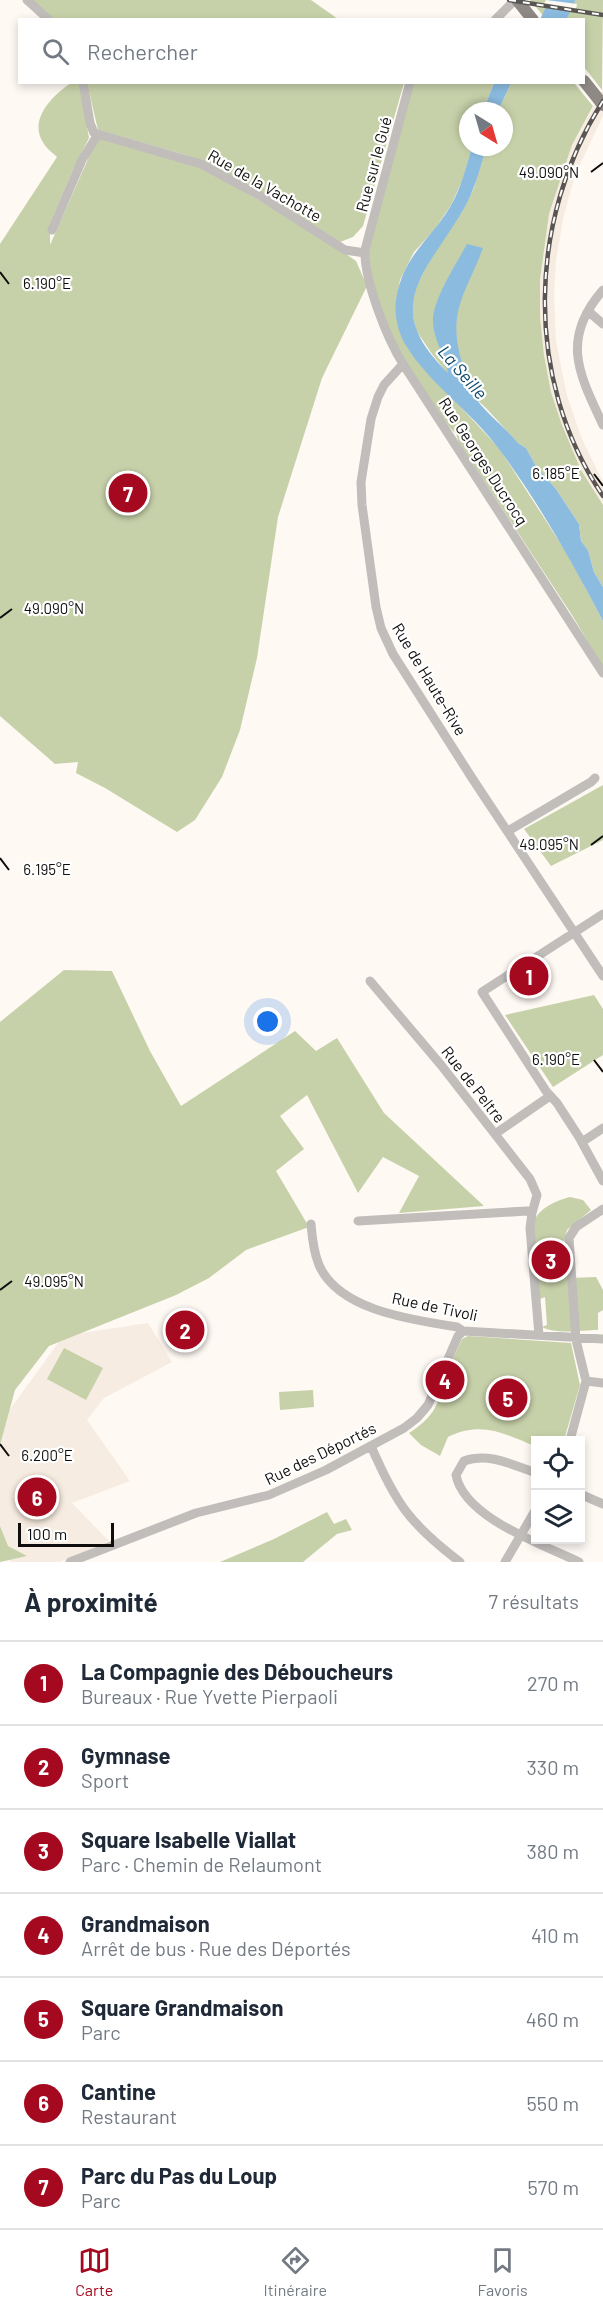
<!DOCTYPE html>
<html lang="fr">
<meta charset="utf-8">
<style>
body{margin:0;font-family:Barlow,sans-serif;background:#f2f2f3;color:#1f2937}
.controls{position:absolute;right:18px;bottom:18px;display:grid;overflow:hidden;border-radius:0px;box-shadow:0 3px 9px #0003}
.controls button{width:54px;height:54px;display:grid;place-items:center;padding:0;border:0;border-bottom:2px solid #e0e1e3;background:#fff;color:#1f2937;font:30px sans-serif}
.compass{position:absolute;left:459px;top:102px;width:54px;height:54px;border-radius:50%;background:#fff;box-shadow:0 3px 9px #0003;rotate:143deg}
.scale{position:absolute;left:18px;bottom:15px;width:96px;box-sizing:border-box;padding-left:6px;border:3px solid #100e0c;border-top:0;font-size:16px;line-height:21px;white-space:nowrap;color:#100e0c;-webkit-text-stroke:4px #fff;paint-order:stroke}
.you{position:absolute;left:268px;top:1022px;width:21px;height:21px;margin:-15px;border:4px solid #fff;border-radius:50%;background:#1a73e8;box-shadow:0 0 0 9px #1a73e833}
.badge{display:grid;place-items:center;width:39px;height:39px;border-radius:50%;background:#a40920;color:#fff;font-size:20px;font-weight:700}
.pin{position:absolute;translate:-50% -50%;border:3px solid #fff;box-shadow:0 2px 6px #0006}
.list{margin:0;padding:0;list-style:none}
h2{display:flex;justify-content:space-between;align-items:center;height:78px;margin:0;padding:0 24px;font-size:26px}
h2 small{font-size:20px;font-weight:400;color:#747a83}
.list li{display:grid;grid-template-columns:39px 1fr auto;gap:18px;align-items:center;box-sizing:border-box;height:84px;padding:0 24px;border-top:2px solid #e0e1e3}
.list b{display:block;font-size:22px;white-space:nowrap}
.list p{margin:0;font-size:20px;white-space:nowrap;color:#747a83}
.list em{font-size:20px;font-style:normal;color:#747a83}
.icon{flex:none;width:33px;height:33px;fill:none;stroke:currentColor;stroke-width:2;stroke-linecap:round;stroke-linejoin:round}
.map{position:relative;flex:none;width:603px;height:1562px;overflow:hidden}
.search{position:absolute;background:#fff;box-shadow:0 3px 9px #0003;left:18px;right:18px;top:18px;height:66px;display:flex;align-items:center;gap:15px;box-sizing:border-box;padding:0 21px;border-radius:0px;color:#747a83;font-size:22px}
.sheet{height:666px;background:#fff}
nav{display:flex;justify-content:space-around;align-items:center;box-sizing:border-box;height:84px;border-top:2px solid #e0e1e3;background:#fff;font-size:16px;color:#747a83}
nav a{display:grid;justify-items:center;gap:3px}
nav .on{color:#a40920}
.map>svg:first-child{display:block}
.built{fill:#f7ece1}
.green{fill:#c7d1a9}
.water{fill:#8bbce0}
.pier{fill:#fef9f3}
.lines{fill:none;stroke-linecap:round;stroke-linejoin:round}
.minor{stroke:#c0bdbb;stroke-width:9}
.major{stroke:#8f8986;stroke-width:12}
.rail-casing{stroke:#585552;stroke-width:4.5}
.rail{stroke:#fff;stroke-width:2;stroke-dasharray:7;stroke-linecap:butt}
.ticks{fill:none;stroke:#100e0c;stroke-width:2}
.labels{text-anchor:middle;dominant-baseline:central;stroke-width:4.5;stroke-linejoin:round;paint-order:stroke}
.street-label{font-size:16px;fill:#100e0c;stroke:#fff}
.water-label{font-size:18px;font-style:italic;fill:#0d476b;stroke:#fff}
.ticks-label{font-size:15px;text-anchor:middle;fill:#100e0c;stroke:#fff;stroke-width:4.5;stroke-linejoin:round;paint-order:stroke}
</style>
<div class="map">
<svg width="603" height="1562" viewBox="0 0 603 1562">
<rect width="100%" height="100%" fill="#fef9f3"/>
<path class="built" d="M603,89V116L575,175L563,219L556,261L554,295L556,341L567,396L582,439L603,482V505L581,470L562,425L551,392L544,355L540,317V280L549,214L572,145Z
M148,1323L172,1362L104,1398L87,1420L130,1481L72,1503L109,1541L60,1562H12L3,1556L0,1530V1427L8,1412L61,1339L68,1335Z"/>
<path class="green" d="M31,0H311L338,19H53Z
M530,0H603L602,90L584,67V20L546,19Z
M71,83H80L89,138L72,172L50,224V245L96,141L103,138L197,166L225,180L319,235L356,261L367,286L322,378L278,517L257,658L240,730L222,777L195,820L177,832L105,788L76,773L78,762L55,764L0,716V244L57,157C53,153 47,149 44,144C27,120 53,95 71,83Z
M87,83H404L363,226L353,237L340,242L247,183L186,155L98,130Z
M413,83H494L483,111H468V147H472L463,179L451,205L435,229L414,252L400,280L396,303L401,334L406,345L424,368L499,448L568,555L603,621V667L572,615L459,443L456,434C416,393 365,300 369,242Z
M511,83H574L593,106L572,145L549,214L540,280V317L544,355L551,392L562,425L581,470L603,505V587L594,572L588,550L581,541L579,524L556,489L536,466L526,448L518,443L485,407L448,374L432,354L416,330L412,311L413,293L434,252L462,212L474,188L486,147H504V111H498Z
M603,785V840L551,866L524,829Z
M64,970L112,971L150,1051L181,1106L295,1031L316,1051L337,1038L384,1113L484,1206L399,1213L419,1176L383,1157L358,1193L307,1095L280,1116L304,1149L276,1171L309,1227L246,1250L209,1278L176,1295L49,1346L15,1390L0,1445V1022Z
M594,995L603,1009V1055L553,1087L505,1015Z
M570,1197L583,1200L591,1210L567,1230L564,1242L569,1278L596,1277L603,1290V1310L598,1313V1330C582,1330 557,1335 542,1327L547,1325L545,1297L540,1299L532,1226C536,1210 554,1201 570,1197Z
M468,1336L571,1343L580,1385L564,1440H536L535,1446C503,1433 481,1421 448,1437L440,1456L421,1445L409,1433C435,1416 436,1407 447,1379L446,1374L462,1339Z
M64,1348L103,1368L86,1400L47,1379Z
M313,1390L314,1407L280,1410L279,1392Z
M327,1512L334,1524L346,1519L352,1530L337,1534L303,1562H220L274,1539Z
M0,1526L8,1546L27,1556L0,1562Z"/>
<path class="water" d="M549,0H575L573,8L566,19L540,20Z
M494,83H511L498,111H483Z
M472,147H486C480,170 474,192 462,212C425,274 380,307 448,373C445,356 433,338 433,322C432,300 457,263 467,244L483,248C465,296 446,312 463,366C466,377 470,390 477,400C488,415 506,428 518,443L526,448L536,466L556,489L579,524L581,541L588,550L594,572L603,587V621C572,562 539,503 499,449C472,412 429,384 405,344C398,332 394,314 396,300C403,255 429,242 450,207C461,189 466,167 472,147Z"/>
<path class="pier" d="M546,0L577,4L576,9L573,12L542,7Z"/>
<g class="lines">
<path class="minor" d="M27,0L49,20
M495,20L515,0
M83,82L90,123L94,133L201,164L259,195L345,250L365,253
M410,82L365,250C364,281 387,338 403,364L603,673
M52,230L82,160L98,134
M603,290C560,339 579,374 603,425
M588,311L603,324
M403,364L384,385L378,397L371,419L361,482L362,505L376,607L381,628L393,654L472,778L603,976
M508,831L591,782L595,778
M603,914L482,992L546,1091L557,1103L579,1137L603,1181
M370,981L441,1065L530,1179L537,1195L532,1213
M495,1134L550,1096
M582,1142L603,1128
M358,1221L527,1211L532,1213L530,1228L539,1335
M311,1224C312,1237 314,1253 319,1265C339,1311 414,1320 457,1327L463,1331L603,1339
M586,1381L603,1383
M570,1440L586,1381L576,1340L569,1238L576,1227L603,1209
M371,1446C396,1504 410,1524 460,1562
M536,1473C513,1465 488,1452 464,1461L456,1475C464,1518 544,1545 579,1562
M580,1494L603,1504
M70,1562L196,1513L269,1495L326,1470L404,1428L417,1418L428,1405L458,1336L463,1331
M505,1562L536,1509"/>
<path class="major" d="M517,0L533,20
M584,81L603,105"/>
<defs>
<path id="rail" d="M509,0L603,15
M603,101C528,219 523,378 603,496"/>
</defs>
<use href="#rail" class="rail-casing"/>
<use href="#rail" class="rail"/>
</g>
<path class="ticks" d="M591,172L603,163M0,272L9,284M594,474L603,486M0,618L12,609M591,845L603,836M0,858L9,870M594,1060L603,1072M0,1290L12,1281M0,1444L9,1456"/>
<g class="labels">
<g class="street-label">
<text transform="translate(373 164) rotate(-75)">Rue sur le Gué</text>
<text transform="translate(265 185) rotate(30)">Rue de la Vachotte</text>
<text transform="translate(484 461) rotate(57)">Rue Georges Ducrocq</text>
<text transform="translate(430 679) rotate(59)">Rue de Haute-Rive</text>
<text transform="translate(474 1084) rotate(52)">Rue de Peltre</text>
<text transform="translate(435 1306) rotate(12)">Rue de Tivoli</text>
<text transform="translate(320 1453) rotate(-26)">Rue des Déportés</text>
</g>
<g class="water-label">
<text transform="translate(463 372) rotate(49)">La Seille</text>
</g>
</g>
<g class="ticks-label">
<text x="549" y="178">49.090°N</text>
<text x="47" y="289">6.190°E</text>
<text x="556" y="479">6.185°E</text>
<text x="54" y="614">49.090°N</text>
<text x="549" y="850">49.095°N</text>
<text x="47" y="875">6.195°E</text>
<text x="556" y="1065">6.190°E</text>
<text x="54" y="1287">49.095°N</text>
<text x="47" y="1461">6.200°E</text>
</g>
</svg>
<div class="controls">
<button><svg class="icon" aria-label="locate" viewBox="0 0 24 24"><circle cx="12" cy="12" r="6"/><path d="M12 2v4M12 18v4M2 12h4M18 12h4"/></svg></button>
<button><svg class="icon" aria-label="layers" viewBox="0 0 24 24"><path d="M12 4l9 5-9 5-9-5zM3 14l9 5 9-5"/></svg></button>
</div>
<svg class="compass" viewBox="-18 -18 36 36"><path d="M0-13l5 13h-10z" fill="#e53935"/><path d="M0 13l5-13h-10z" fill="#747a83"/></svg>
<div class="scale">100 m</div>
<div class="you"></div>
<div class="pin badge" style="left:529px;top:976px">1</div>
<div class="pin badge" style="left:185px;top:1330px">2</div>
<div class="pin badge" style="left:551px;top:1260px">3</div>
<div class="pin badge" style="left:445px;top:1380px">4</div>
<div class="pin badge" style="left:508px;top:1398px">5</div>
<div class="pin badge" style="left:37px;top:1497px">6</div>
<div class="pin badge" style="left:128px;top:493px">7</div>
<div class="search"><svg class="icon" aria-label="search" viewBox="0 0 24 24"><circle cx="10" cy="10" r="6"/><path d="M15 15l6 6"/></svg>Rechercher</div>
</div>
<section class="sheet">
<h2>À proximité<small>7 résultats</small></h2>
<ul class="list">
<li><span class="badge">1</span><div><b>La Compagnie des Déboucheurs</b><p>Bureaux · Rue Yvette Pierpaoli</p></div><em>270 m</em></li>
<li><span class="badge">2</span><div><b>Gymnase</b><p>Sport</p></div><em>330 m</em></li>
<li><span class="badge">3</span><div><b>Square Isabelle Viallat</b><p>Parc · Chemin de Relaumont</p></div><em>380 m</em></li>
<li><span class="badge">4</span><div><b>Grandmaison</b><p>Arrêt de bus · Rue des Déportés</p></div><em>410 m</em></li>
<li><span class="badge">5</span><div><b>Square Grandmaison</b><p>Parc</p></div><em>460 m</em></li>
<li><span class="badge">6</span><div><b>Cantine</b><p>Restaurant</p></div><em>550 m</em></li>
<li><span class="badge">7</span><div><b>Parc du Pas du Loup</b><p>Parc</p></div><em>570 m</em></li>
</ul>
</section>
<nav>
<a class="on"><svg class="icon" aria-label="map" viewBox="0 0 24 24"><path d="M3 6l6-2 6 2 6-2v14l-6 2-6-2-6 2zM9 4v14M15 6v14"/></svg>Carte</a>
<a><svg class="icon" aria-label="directions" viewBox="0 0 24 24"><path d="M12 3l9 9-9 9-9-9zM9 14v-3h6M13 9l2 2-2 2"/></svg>Itinéraire</a>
<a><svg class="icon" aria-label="saved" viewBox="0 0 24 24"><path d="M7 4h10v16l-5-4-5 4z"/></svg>Favoris</a>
</nav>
